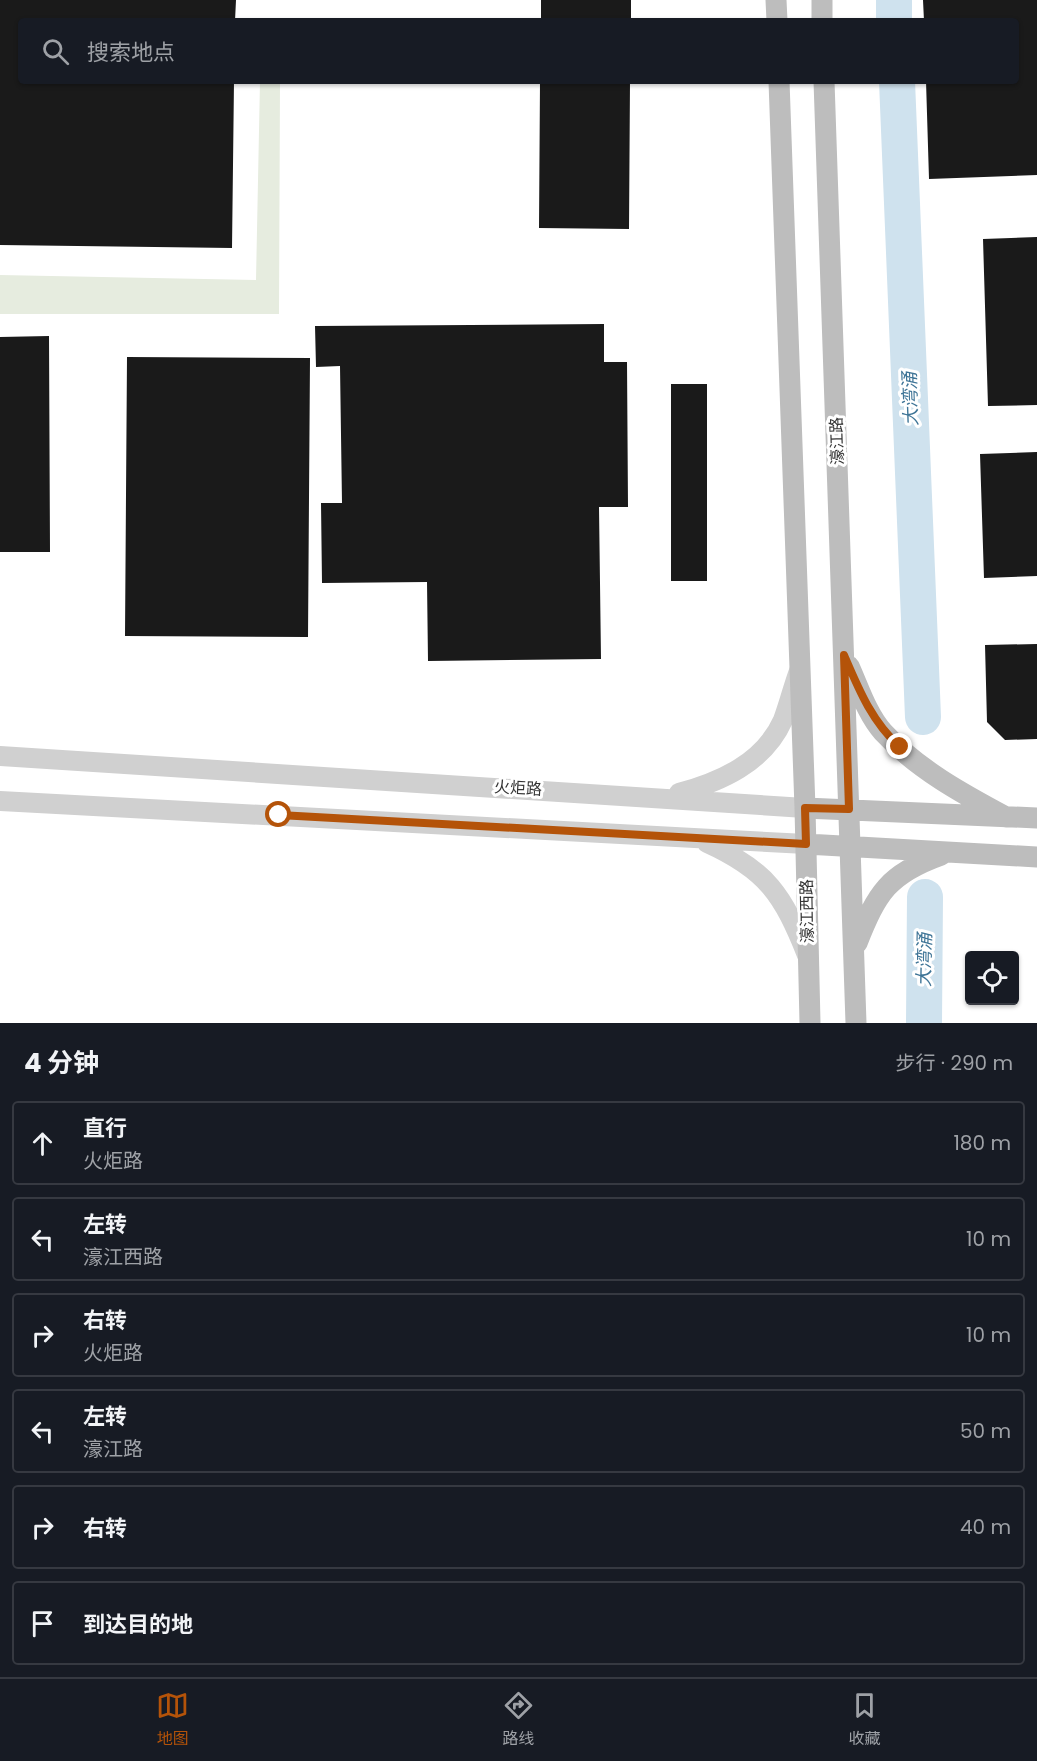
<!DOCTYPE html>
<html lang="zh">
<meta charset="utf-8">
<style>
body{margin:0;font-family:Poppins,"Noto Sans SC",sans-serif;background:#242831;color:#f1f3f6}
.controls{position:absolute;right:18px;bottom:18px;display:grid;overflow:hidden;border-radius:6px;box-shadow:0 2px 4px #0004}
.controls button{width:54px;height:54px;display:grid;place-items:center;padding:0;border:0;border-bottom:2px solid #363941;background:#171b24;color:#f1f3f6;font:30px sans-serif}
.stop{position:absolute;width:18px;height:18px;margin:-14px;border:4px solid #b45309;border-radius:50%;background:#fff}
.stop.end{background:#b45309;border-color:#fff;box-shadow:0 2px 6px #0008}
.list{margin:0;padding:0;list-style:none}
h2{display:flex;justify-content:space-between;align-items:center;height:78px;margin:0;padding:0 24px;font-size:26px}
h2 small{font-size:20px;font-weight:400;color:#9ea1a6}
.list li{display:grid;grid-template-columns:39px 1fr auto;gap:18px;align-items:center;box-sizing:border-box;height:84px;margin:0 12px 12px;padding:0 12px;border:2px solid #363941;border-radius:6px}
.list b{display:block;font-size:22px;white-space:nowrap}
.list p{margin:0;font-size:20px;white-space:nowrap;color:#9ea1a6}
.list em{font-size:20px;font-style:normal;color:#9ea1a6}
.icon{flex:none;width:33px;height:33px;fill:none;stroke:currentColor;stroke-width:2;stroke-linecap:round;stroke-linejoin:round}
.map{position:relative;flex:none;width:1037px;height:1023px;overflow:hidden}
.search{position:absolute;background:#171b24;box-shadow:0 2px 4px #0004;left:18px;right:18px;top:18px;height:66px;display:flex;align-items:center;gap:15px;box-sizing:border-box;padding:0 21px;border-radius:6px;color:#9ea1a6;font-size:22px}
.sheet{height:654px;background:#171b24}
nav{display:flex;justify-content:space-around;align-items:center;box-sizing:border-box;height:84px;border-top:2px solid #363941;background:#171b24;font-size:16px;color:#9ea1a6}
nav a{display:grid;justify-items:center;gap:3px}
nav .on{color:#b45309}
.map>svg:first-child{display:block}
.green{fill:#e6ecdf}
.lines{fill:none;stroke-linecap:round;stroke-linejoin:round}
.river{stroke:#cfe2ee;stroke-width:36}
.building{fill:#1a1a1a}
.tertiary{stroke:#d0d0d0;stroke-width:20}
.secondary{stroke:#bdbdbd;stroke-width:21}
.route{stroke:#b45309;stroke-width:8}
.labels{text-anchor:middle;dominant-baseline:central;stroke-width:6;stroke-linejoin:round;paint-order:stroke}
.street-label{font-size:16px;fill:#333;stroke:#fff}
.water-label{font-size:18px;font-style:italic;fill:#3f7597;stroke:#fff}
</style>
<div class="map">
<svg width="1037" height="1023" viewBox="0 0 1037 1023">
<rect width="100%" height="100%" fill="#fff"/>
<path class="green" d="M260,81H280L279,314H0V275L256,280Z"/>
<g class="lines">
<path class="river" d="M894,0V21
M897,81L923,717
M924,1023L925,897"/>
</g>
<path class="building" d="M0,0H236L235,21H21V81H234L232,248L0,245Z
M541,0H631V21H541Z
M923,0H1037V175L929,179L926,81H1016V21H924Z
M540,81H630L629,229L539,228Z
M1037,237V405L988,406L983,239Z
M604,324V362H627L628,507H599L601,659L428,661L427,582L322,583L321,503H342L340,366L316,367L315,326Z
M49,336L50,552H0V337Z
M127,357L310,358L308,637L125,636Z
M671,384H707V581H671Z
M1037,452V576L984,578L980,454Z
M1037,644V739L1005,740L987,722L985,645Z"/>
<g class="lines">
<path class="tertiary" d="M0,756L805,808
M679,793C720,782 764,763 783,720C789,704 793,687 799,671
M0,801L806,844
M707,843C767,870 783,895 807,955"/>
<path class="secondary" d="M776,0L777,21
M822,0V21
M779,81L805,808L810,1023
M824,81L856,1023
M849,666C859,688 867,714 883,732C917,769 963,794 1006,817
M805,808L1037,818
M806,844L1037,857
M857,943C877,893 888,874 941,855"/>
</g>
<g class="lines">
<path class="route" d="M279,815L806,844L805,808L849,809L844,655C859,690 872,722 900,747"/>
</g>
<g class="labels">
<g class="street-label">
<text transform="translate(837 441) rotate(-92)">濠江路</text>
<text transform="translate(518 788) rotate(3)">火炬路</text>
<text transform="translate(807 911) rotate(-91)">濠江西路</text>
</g>
<g class="water-label">
<text transform="translate(910 399) rotate(-92)">大湾涌</text>
<text transform="translate(924 960) rotate(-89)">大湾涌</text>
</g>
</g>
</svg>
<div class="controls">
<button><svg class="icon" aria-label="locate" viewBox="0 0 24 24"><circle cx="12" cy="12" r="6"/><path d="M12 2v4M12 18v4M2 12h4M18 12h4"/></svg></button>
</div>
<div class="stop" style="left:279px;top:815px"></div>
<div class="stop end" style="left:900px;top:747px"></div>
<div class="search"><svg class="icon" aria-label="search" viewBox="0 0 24 24"><circle cx="10" cy="10" r="6"/><path d="M15 15l6 6"/></svg>搜索地点</div>
</div>
<section class="sheet">
<h2>4 分钟<small>步行 · 290 m</small></h2>
<ul class="list">
<li><svg class="icon" aria-label="ahead" viewBox="0 0 24 24"><path d="M12 20V5M6 11l6-6 6 6"/></svg><div><b>直行</b><p>火炬路</p></div><em>180 m</em></li>
<li><svg class="icon" aria-label="left" viewBox="0 0 24 24"><path d="M17 20v-9H6M10 6l-5 5 5 5"/></svg><div><b>左转</b><p>濠江西路</p></div><em>10 m</em></li>
<li><svg class="icon" aria-label="right" viewBox="0 0 24 24"><path d="M7 20v-9h11M14 6l5 5-5 5"/></svg><div><b>右转</b><p>火炬路</p></div><em>10 m</em></li>
<li><svg class="icon" aria-label="left" viewBox="0 0 24 24"><path d="M17 20v-9H6M10 6l-5 5 5 5"/></svg><div><b>左转</b><p>濠江路</p></div><em>50 m</em></li>
<li><svg class="icon" aria-label="right" viewBox="0 0 24 24"><path d="M7 20v-9h11M14 6l5 5-5 5"/></svg><div><b>右转</b></div><em>40 m</em></li>
<li><svg class="icon" aria-label="arrive" viewBox="0 0 24 24"><path d="M6 21V4h12l-3 4 3 4H6"/></svg><div><b>到达目的地</b></div></li>
</ul>
</section>
<nav>
<a class="on"><svg class="icon" aria-label="map" viewBox="0 0 24 24"><path d="M3 6l6-2 6 2 6-2v14l-6 2-6-2-6 2zM9 4v14M15 6v14"/></svg>地图</a>
<a><svg class="icon" aria-label="directions" viewBox="0 0 24 24"><path d="M12 3l9 9-9 9-9-9zM9 14v-3h6M13 9l2 2-2 2"/></svg>路线</a>
<a><svg class="icon" aria-label="saved" viewBox="0 0 24 24"><path d="M7 4h10v16l-5-4-5 4z"/></svg>收藏</a>
</nav>
